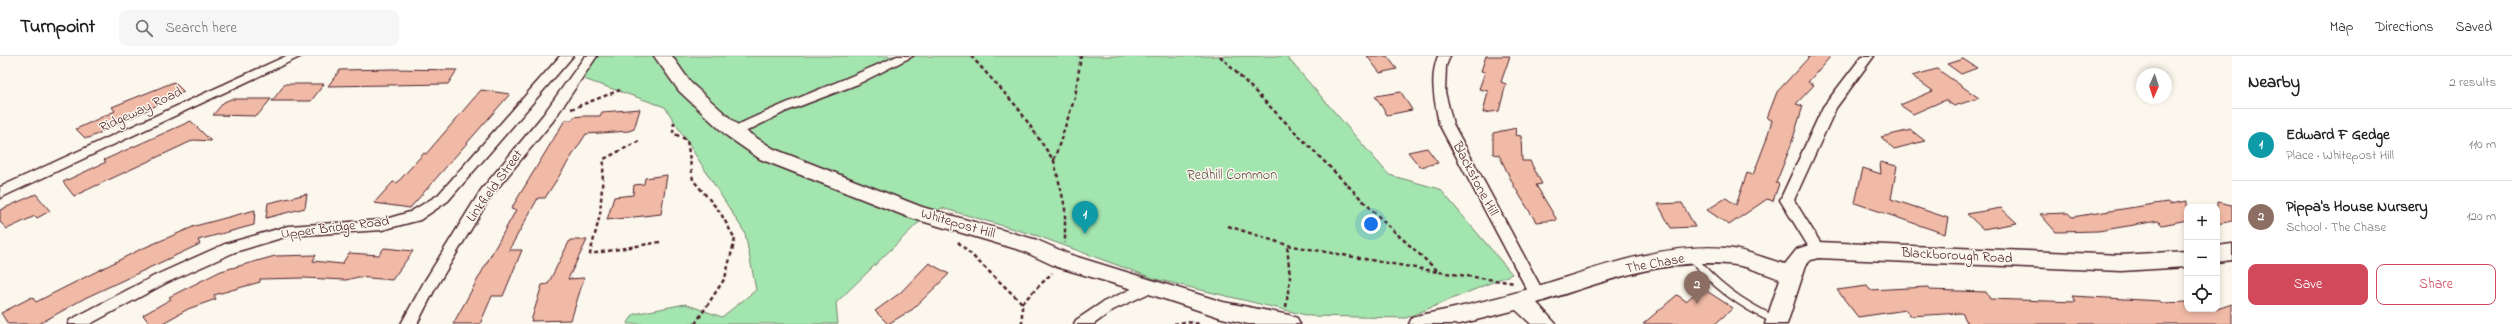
<!DOCTYPE html>
<meta charset="utf-8">
<style>
body{margin:0;font-family:"Indie Flower",sans-serif;background:#f6f6f6;color:#202124}
.controls{position:absolute;right:12px;bottom:12px;display:grid;overflow:hidden;border-radius:8px;box-shadow:0 2px 6px #0003}
.controls button{width:36px;height:36px;display:grid;place-items:center;padding:0;border:0;border-bottom:1px solid #e0e0e0;background:#fff;color:#202124;font:20px sans-serif}
.compass{position:absolute;left:2136px;top:12px;width:36px;height:36px;border-radius:50%;background:#fff;box-shadow:0 2px 6px #0003;rotate:183deg}
.you{position:absolute;left:1371px;top:168px;width:14px;height:14px;margin:-10px;border:3px solid #fff;border-radius:50%;background:#1a73e8;box-shadow:0 0 0 6px #1a73e833}
.badge{display:grid;place-items:center;width:26px;height:26px;border-radius:50%;background:#d1495b;color:#fff;font-size:13px;font-weight:700}
.pin{position:absolute;translate:-50% -33px;filter:drop-shadow(0 1px 2px #0008)}
.pin::after{content:'';position:absolute;top:21px;width:14px;height:12px;background:inherit;clip-path:polygon(0 0,100% 0,50% 100%)}
.list{margin:0;padding:0;list-style:none}
h2{display:flex;justify-content:space-between;align-items:center;height:52px;margin:0;padding:0 16px;font-size:17px}
h2 small{font-size:13px;font-weight:400;color:#757577}
.list li{display:grid;grid-template-columns:26px 1fr auto;gap:12px;align-items:center;box-sizing:border-box;height:72px;padding:0 16px;border-top:1px solid #e0e0e0}
.list b{display:block;font-size:15px;white-space:nowrap}
.list p{margin:0;font-size:13px;white-space:nowrap;color:#757577}
.list em{font-size:13px;font-style:normal;color:#757577}
.actions{display:flex;gap:8px;padding:12px 16px}
.actions a{flex:1;padding:9px 0;border:1px solid #d1495b;border-radius:8px;text-align:center;font-size:14px;color:#d1495b}
.actions .main{background:#d1495b;color:#fff}
.icon{flex:none;width:22px;height:22px;fill:none;stroke:currentColor;stroke-width:2;stroke-linecap:round;stroke-linejoin:round}
.map{position:relative;flex:none;width:2232px;height:268px;overflow:hidden}
header{display:flex;align-items:center;gap:24px;box-sizing:border-box;height:56px;padding:0 20px;background:#fff;border-bottom:1px solid #e0e0e0}
header strong{font-size:19px}
nav{display:flex;gap:22px;margin-inline-start:auto;font-size:14px}
.search{width:280px;height:36px;background:#f6f6f6;display:flex;align-items:center;gap:10px;box-sizing:border-box;padding:0 14px;border-radius:8px;color:#757577;font-size:15px}
main{display:flex}
aside{flex:1;background:#fff}
.map>svg:first-child{display:block}
.green{fill:#a3e5af;stroke:#76826d}
.building{fill:#f1baa6;stroke:#4a1f2b}
.lines{fill:none;stroke-linecap:round;stroke-linejoin:round}
.lane-casing{stroke:#4a1f2b;stroke-width:10}
.street-casing{stroke:#4a1f2b;stroke-width:3}
.secondary-casing{stroke:#4a1f2b;stroke-width:3}
.path{stroke:#4a1f2b;stroke-width:2.5;stroke-dasharray:4 3;stroke-linecap:butt}
.lane{stroke:#fbf7ec;stroke-width:7}
.street{fill:#fbf7ec;fill-rule:evenodd}
.secondary{fill:#fbf7ec;fill-rule:evenodd}
.labels{text-anchor:middle;dominant-baseline:central;stroke-width:3;stroke-linejoin:round;paint-order:stroke}
.street-label{font-size:14px;fill:#4a1f2b;stroke:#fbf7ec}
.park-label{font-size:14px;fill:#60504c;stroke:#fbf7ec}
</style>
<header>
<strong>Turnpoint</strong>
<div class="search"><svg class="icon" aria-label="search" viewBox="0 0 24 24"><circle cx="10" cy="10" r="6"/><path d="M15 15l6 6"/></svg>Search here</div>
<nav><a>Map</a><a>Directions</a><a>Saved</a></nav>
</header>
<main>
<div class="map">
<svg width="2232" height="268" viewBox="0 0 2232 268">
<rect width="100%" height="100%" fill="#fbf7ec"/>
<filter id="ink" filterUnits="userSpaceOnUse"><feTurbulence type="fractalNoise" baseFrequency=".025" numOctaves="2"/><feDisplacementMap in="SourceGraphic" scale="8" xChannelSelector="R" yChannelSelector="G"/><feConvolveMatrix kernelMatrix="1 2 1 2 8 2 1 2 1" color-interpolation-filters="sRGB"/></filter>
<g filter="url(#ink)">
<path class="green" d="M594,0H1286L1389,119L1440,133L1512,218L1406,262L1310,260L1155,223L1038,180L942,152L917,168L836,247L838,268H627L634,258L685,248L722,261L756,234L745,177L665,51L578,21Z"/>
<path class="building" d="M1367,0H1387L1397,13L1380,17Z
M1486,0H1510L1501,26L1506,28L1499,55L1483,57L1488,35L1479,33L1485,16L1481,15Z
M1810,0H1831L1808,26L1814,29L1796,48L1803,50L1790,92L1776,127L1779,128L1773,145L1767,143L1729,169L1707,154L1726,142L1736,149L1747,117L1753,119L1766,85L1772,64L1767,62L1777,36Z
M1963,3L1977,12L1961,18L1947,8Z
M393,13L457,14L448,28L328,30L340,14Z
M1937,13L1979,42L1954,50L1945,44L1913,58L1900,49L1933,35L1912,20Z
M174,26L184,36L89,82H85L76,73L115,55L112,51Z
M285,28H324L311,45H272Z
M481,34L510,38L410,152L374,147L393,126L397,127L424,97L426,98Z
M1401,36L1412,54L1387,59L1375,40Z
M231,43H271L257,60L213,59L224,46Z
M640,53L634,73L629,75L586,78L545,142H538L509,194H522L503,240H492L480,268H453L516,154L511,153L565,64H572L574,61L583,60H600L602,56Z
M191,65L211,85L194,84L74,140L63,126L106,106L104,104Z
M1516,72L1515,79L1521,80L1522,105H1530L1542,128L1536,129L1557,164L1536,166L1514,130L1499,99L1493,98V77Z
M1911,74L1925,85L1894,93L1881,81Z
M1427,92L1438,107L1420,111L1408,96Z
M1880,106L1897,110L1891,143L1948,162L1945,178L1855,147L1863,112L1881,118Z
M667,119L661,158L607,164L614,141L633,139L634,129L644,128L645,122Z
M36,138L50,155L37,162L35,160L7,173L0,166V154Z
M307,138L305,152L266,162L268,147Z
M2187,145V164L2162,169L2158,165L2098,175L2056,176L2040,158L2068,157L2072,161L2167,146L2170,148Z
M2217,146L2232,149V165L2217,168Z
M1682,147L1695,171L1671,172L1658,148Z
M2001,152L2017,167L1983,173L1967,158Z
M255,154L254,169L198,184L200,188L85,242L39,268H8L1,257L32,241L36,246L139,194L195,170Z
M570,184H587L568,223L584,222L571,264L531,265L542,229L548,228Z
M384,192L413,195L392,224L358,221L346,224L304,222L260,223V226L214,239L216,243L188,253L161,268H150L143,259L171,243L169,241L221,215L275,200L316,199L313,205L342,208L349,197L379,199Z
M929,207L949,218L913,253L888,268L875,255L900,237Z
M1867,230L1870,234L1928,231L1929,234L1986,236L1990,243L2076,246L2072,240L2160,245L2162,247L2187,246V253H2217L2232,248V268H1968L1962,257L1910,260L1906,254L1858,261L1837,234Z
M1702,232L1733,252L1715,268H1643L1677,239L1686,245Z"/>
<g class="lines">
<defs>
<path id="lane" d="M1692,201C1715,230 1742,249 1775,264"/>
<path id="street" d="M286,0H302L0,142V131Z
M560,0H573L448,145L420,164L382,174L288,180L235,196L166,227L90,268H68L70,264L156,219L225,188L288,170L382,164L410,156L438,139Z
M585,0H597L553,65L491,140L435,233L417,268H401L424,226L481,134L543,59Z
M897,0H913L858,28L787,55L739,79L734,80L727,76L729,73C784,46 841,26 897,0Z
M1438,0H1450L1446,10L1445,36L1453,68L1545,239L1542,243H1532L1439,68C1435,45 1429,23 1438,0Z
M1862,0H1874L1836,52L1794,144L1825,194L1823,198H1813L1780,144L1823,51Z
M1151,224L1156,226L1159,230L1156,234L1113,254L1094,268H1074L1076,264L1103,246Z"/>
<path id="secondary" d="M654,0H672L691,27L741,72L774,93L922,151L1037,184L1071,199L1223,246L1289,259L1297,262L1300,268H1248L1222,262L1146,237L1057,211L1023,195L908,161L760,103L727,80L679,35Z
M1818,186L2121,199L2187,195V211L2121,215L1818,202L1811,204L1806,209L1787,268H1765L1780,223C1763,217 1745,209 1727,208C1663,202 1598,228 1537,247L1556,268H1531L1516,254L1460,268H1409L1412,262L1420,259C1458,252 1495,243 1532,232C1594,213 1660,187 1726,192C1746,194 1766,203 1785,208L1797,193Z
M2232,188V204L2217,206V190Z"/>
</defs>
<use href="#lane" class="lane-casing"/>
<use href="#street" class="street-casing"/>
<use href="#secondary" class="secondary-casing"/>
<path class="path" d="M971,0L1018,52L1054,105L1065,151V187
M1220,0L1385,167L1439,216L1515,227
M571,53L620,34
M674,66L673,77L687,84L693,124L720,156L735,183L725,222L695,268
M639,85L604,103L600,159L590,198L660,186
M1054,104L1075,41L1081,0
M1228,170L1287,189L1438,216
M958,186L1022,247
M1286,251L1290,222L1287,189
M1022,268V247L1052,217
M1174,268L1185,266L1201,268"/>
<use href="#lane" class="lane"/>
<use href="#street" class="street"/>
<use href="#secondary" class="secondary"/>
</g>
</g>
<g class="labels">
<g class="street-label">
<text transform="translate(141 54) rotate(-25)">Ridgeway Road</text>
<text transform="translate(1475 123) rotate(62)">Blackstone Hill</text>
<text transform="translate(495 130) rotate(-54)">Linkfield Street</text>
<text transform="translate(958 168) rotate(16)">Whitepost Hill</text>
<text transform="translate(335 172) rotate(-7)">Upper Bridge Road</text>
<text transform="translate(1957 200) rotate(3)">Blackborough Road</text>
<text transform="translate(1655 208) rotate(-10)">The Chase</text>
</g>
<g class="park-label">
<text x="1232" y="119">Redhill Common</text>
</g>
</g>
</svg>
<div class="controls">
<button>+</button>
<button>−</button>
<button><svg class="icon" aria-label="locate" viewBox="0 0 24 24"><circle cx="12" cy="12" r="6"/><path d="M12 2v4M12 18v4M2 12h4M18 12h4"/></svg></button>
</div>
<svg class="compass" viewBox="-18 -18 36 36"><path d="M0-13l5 13h-10z" fill="#e53935"/><path d="M0 13l5-13h-10z" fill="#757577"/></svg>
<div class="you"></div>
<div class="pin badge" style="left:1085px;top:178px;background:#0f9aa8">1</div>
<div class="pin badge" style="left:1697px;top:248px;background:#8d6e63">2</div>
</div>
<aside>
<h2>Nearby<small>2 results</small></h2>
<ul class="list">
<li><span class="badge" style="background:#0f9aa8">1</span><div><b>Edward F Gedge</b><p>Place · Whitepost Hill</p></div><em>110 m</em></li>
<li><span class="badge" style="background:#8d6e63">2</span><div><b>Pippa's House Nursery</b><p>School · The Chase</p></div><em>120 m</em></li>
</ul>
<div class="actions"><a class="main">Save</a><a>Share</a></div>
</aside>
</main>
